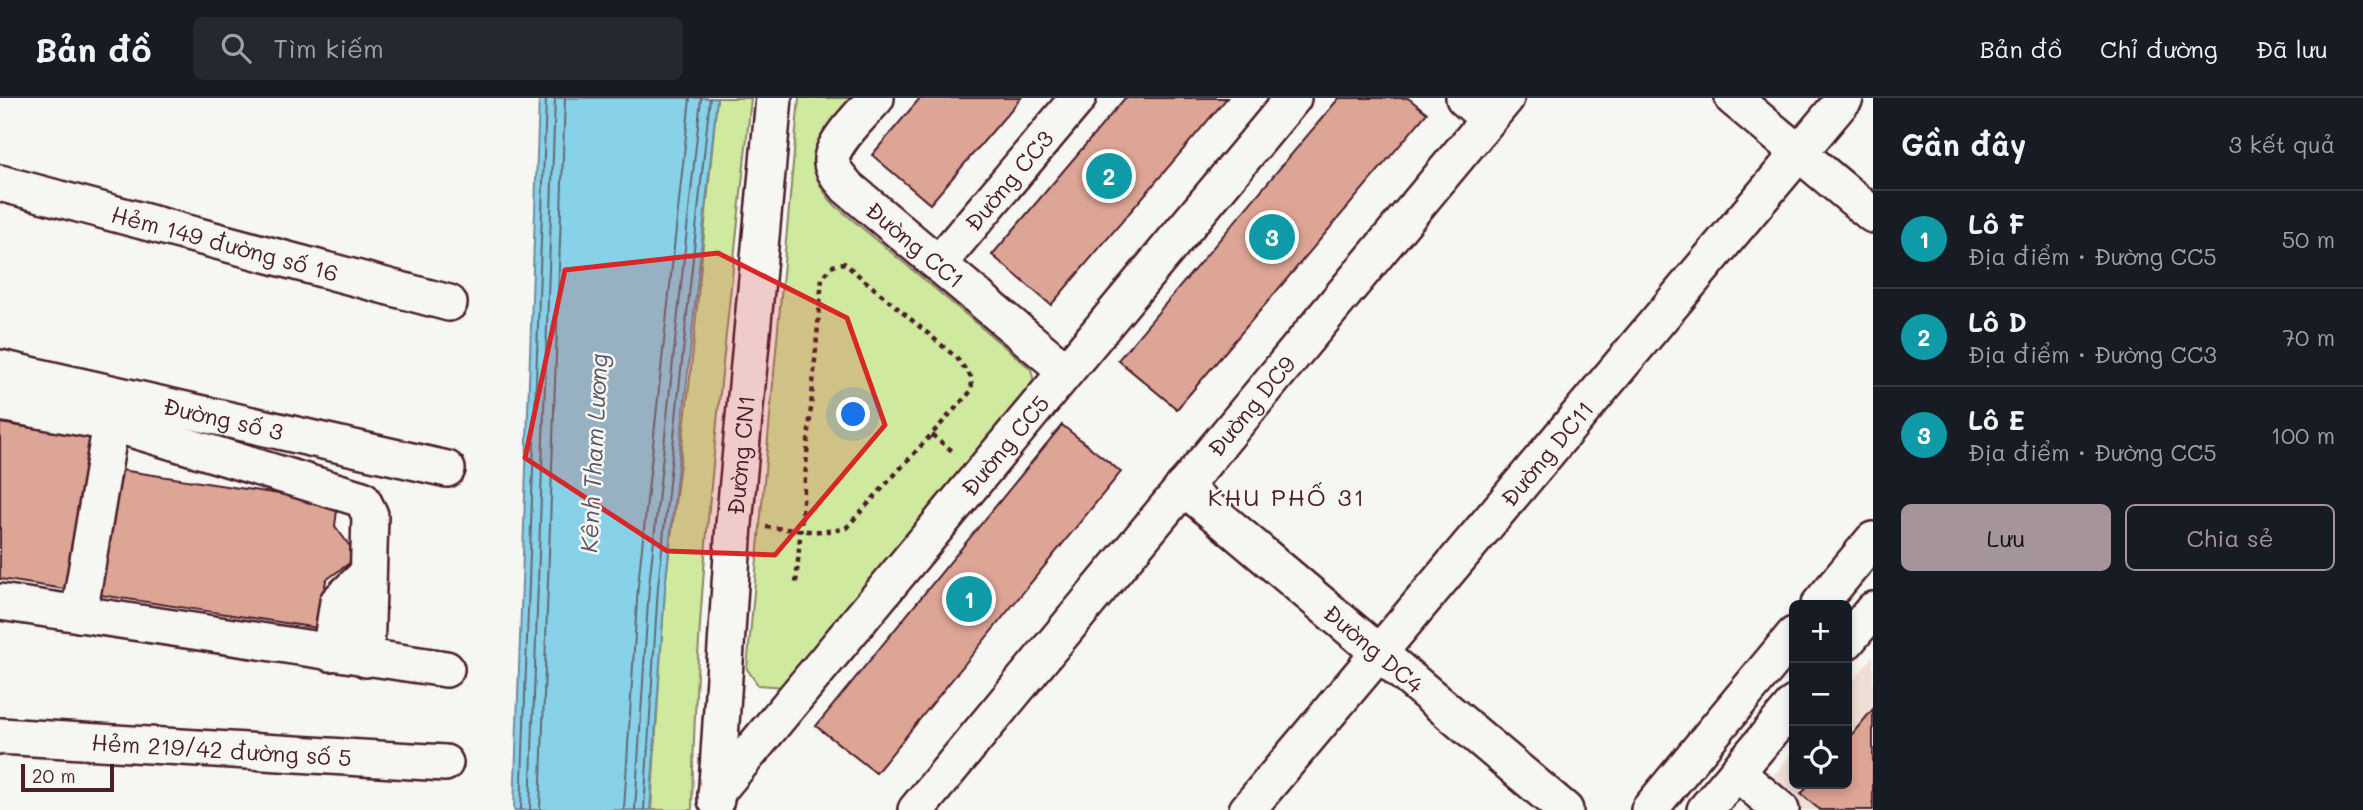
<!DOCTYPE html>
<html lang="vi">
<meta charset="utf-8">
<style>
body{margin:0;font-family:Mali,sans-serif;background:#242831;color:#f1f3f6}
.controls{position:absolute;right:21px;bottom:21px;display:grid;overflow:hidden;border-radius:10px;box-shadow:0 4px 10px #0003}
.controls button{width:63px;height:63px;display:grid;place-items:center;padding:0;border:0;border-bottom:2px solid #363941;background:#171b24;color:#f1f3f6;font:35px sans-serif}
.scale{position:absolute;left:21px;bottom:18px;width:93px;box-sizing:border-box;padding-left:7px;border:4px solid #4a1f2b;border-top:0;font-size:19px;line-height:24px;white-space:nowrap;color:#4a1f2b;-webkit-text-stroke:5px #f6f6f2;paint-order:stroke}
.you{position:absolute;left:854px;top:317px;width:24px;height:24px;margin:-18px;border:5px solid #fff;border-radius:50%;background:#1a73e8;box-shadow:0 0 0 10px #1a73e833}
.badge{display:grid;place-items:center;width:46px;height:46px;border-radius:50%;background:#a6949b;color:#fff;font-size:23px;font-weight:700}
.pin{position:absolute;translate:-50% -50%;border:4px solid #fff;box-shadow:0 2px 7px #0006}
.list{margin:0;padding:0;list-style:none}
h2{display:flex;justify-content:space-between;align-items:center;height:91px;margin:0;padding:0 28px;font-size:30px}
h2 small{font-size:23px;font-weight:400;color:#9ea1a6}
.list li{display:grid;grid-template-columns:46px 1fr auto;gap:21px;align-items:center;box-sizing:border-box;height:98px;padding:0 28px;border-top:2px solid #363941}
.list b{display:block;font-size:26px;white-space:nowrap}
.list p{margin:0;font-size:23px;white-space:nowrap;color:#9ea1a6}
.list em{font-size:23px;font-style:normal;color:#9ea1a6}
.actions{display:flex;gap:14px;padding:21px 28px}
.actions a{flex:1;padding:16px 0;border:2px solid #a6949b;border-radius:10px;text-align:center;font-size:24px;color:#a6949b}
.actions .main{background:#a6949b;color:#111}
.icon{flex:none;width:38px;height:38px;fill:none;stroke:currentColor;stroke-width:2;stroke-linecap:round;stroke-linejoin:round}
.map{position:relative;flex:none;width:1873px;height:712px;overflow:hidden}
header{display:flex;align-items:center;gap:42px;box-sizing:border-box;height:98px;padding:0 35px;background:#171b24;border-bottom:2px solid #363941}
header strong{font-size:33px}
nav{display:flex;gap:38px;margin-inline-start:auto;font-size:24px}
.search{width:490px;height:63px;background:#242831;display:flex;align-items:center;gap:18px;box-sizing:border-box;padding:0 24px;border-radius:10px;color:#9ea1a6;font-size:26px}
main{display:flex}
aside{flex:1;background:#171b24}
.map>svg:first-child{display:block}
.built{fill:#eeded6}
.green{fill:#cfe99f;stroke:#8c8465;stroke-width:2}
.water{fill:#88d2e9;stroke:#6f8a9d;stroke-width:2}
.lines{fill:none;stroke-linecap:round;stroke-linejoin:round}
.shore{stroke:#636777;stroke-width:2}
.building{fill:#dda595;stroke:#4a1f2b;stroke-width:2}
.minor-casing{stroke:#4a1f2b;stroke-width:40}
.path{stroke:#4a1f2b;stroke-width:4.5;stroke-dasharray:5 5;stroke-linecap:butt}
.minor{stroke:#f6f6f2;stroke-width:35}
.marked{fill:#d62828;fill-opacity:0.2;stroke:#d62828;stroke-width:5;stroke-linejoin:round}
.labels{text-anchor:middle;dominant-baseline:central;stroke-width:5;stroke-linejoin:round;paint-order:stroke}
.street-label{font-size:23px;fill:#4a1f2b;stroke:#f6f6f2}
.water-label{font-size:24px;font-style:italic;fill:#5d5564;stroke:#f6f6f2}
.neighbourhood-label{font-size:24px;letter-spacing:2px;fill:#4a1f2b;stroke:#f6f6f2}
</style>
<header>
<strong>Bản đồ</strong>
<div class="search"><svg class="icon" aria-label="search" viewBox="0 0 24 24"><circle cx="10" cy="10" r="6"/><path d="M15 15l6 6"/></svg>Tìm kiếm</div>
<nav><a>Bản đồ</a><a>Chỉ đường</a><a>Đã lưu</a></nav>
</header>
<main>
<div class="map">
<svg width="1873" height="712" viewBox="0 0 1873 712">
<rect width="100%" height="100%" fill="#f6f6f2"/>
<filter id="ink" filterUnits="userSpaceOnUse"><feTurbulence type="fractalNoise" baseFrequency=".0143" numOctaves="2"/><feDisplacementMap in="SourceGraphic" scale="14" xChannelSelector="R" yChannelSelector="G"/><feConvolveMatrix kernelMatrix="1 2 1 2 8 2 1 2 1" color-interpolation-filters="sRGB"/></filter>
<g filter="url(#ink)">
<path class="built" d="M1873,558V712H1745L1794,653V686H1847V590Z"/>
<path class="green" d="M717,0H751C727,236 696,474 692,712H651L665,490L691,272Z
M799,0H854C824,36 794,66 836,108L1031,271L1035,289L786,589L758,587L747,571Z"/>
<path class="water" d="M539,0H717L665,490L650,712H514Z"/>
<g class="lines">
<path class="shore" d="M521,712L546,0
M530,712L555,0
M540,712L565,0
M624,712L638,487L690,0
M635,712L649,488L701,0
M644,712L658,489L710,0"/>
</g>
<path class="building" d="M920,0H1021L930,106L872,57Z
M1125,0H1227L1051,207L992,157Z
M1339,0H1408L1427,15L1177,311L1118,262Z
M0,325L96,340L71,492L0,481Z
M1062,327L1121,374L876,675L816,628Z
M114,371L338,405L335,428L358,459L326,482L318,530L94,496Z
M1873,611V712H1820L1801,696L1810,686H1847V642Z"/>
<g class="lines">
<defs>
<g id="minor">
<path id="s1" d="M876,0C864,14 829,47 832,65C833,74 842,82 847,89L1066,273"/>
<path d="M1464,0L1488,21"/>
<path d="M1733,0L1873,117"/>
<path id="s2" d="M0,85L449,205"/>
<path id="s3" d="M939,165L1078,0"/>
<path id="s4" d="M0,270L447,371"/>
<path d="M0,305L111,325L362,401L370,417L366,561"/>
<path id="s5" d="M1183,389L1565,712"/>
<path d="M0,504L446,571"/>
<path d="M1819,507L1873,442"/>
<path d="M79,516L111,325"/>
<path d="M1847,543L1873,512"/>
<path d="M330,555L338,504L368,475"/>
<path id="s6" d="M0,638L445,665"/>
<path d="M1737,675L1781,712"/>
<path id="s7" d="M716,695L1293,0"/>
<path id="s8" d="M716,702L734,426L774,0"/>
<path id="s9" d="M916,712L1506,0"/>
<path id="s10" d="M1247,712L1845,0"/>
<path d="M1649,712L1794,537"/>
<path d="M1705,712L1794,606"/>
</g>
</defs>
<use href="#minor" class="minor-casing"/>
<path class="path" d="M932,337L955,355
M766,429C792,431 820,437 846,430L972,292L971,279L957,260L844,165L833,168L822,180L796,486"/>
<use href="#minor" class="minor"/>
</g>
</g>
<path class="marked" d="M718,155L847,220L885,327L775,457L667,453L525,360L565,172Z"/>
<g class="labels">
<g class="street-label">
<text stroke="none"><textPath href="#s3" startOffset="108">Đường CC3</textPath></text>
<text stroke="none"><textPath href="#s2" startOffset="233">Hẻm 149 đường số 16</textPath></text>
<text stroke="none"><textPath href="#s1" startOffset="198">Đường CC1</textPath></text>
<text stroke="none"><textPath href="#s9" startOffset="525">Đường DC9</textPath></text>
<text stroke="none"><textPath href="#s4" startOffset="229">Đường số 3</textPath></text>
<text stroke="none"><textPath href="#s7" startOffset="452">Đường CC5</textPath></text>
<text stroke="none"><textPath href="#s8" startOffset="346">Đường CN1</textPath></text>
<text stroke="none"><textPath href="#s10" startOffset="466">Đường DC11</textPath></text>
<text stroke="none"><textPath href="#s5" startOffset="250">Đường DC4</textPath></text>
<text stroke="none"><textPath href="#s6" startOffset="222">Hẻm 219/42 đường số 5</textPath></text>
</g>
<g class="water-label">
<text transform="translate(593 355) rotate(-87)">Kênh Tham Lương</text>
</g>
<g class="neighbourhood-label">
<text x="1287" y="398">KHU PHỐ 31</text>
</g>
</g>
</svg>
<div class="controls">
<button>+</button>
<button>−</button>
<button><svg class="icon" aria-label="locate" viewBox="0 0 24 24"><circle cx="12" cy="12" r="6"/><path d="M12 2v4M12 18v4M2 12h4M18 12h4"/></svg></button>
</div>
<div class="scale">20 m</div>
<div class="you"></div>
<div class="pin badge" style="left:969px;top:501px;background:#0f9aa8">1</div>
<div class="pin badge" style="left:1109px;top:78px;background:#0f9aa8">2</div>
<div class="pin badge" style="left:1272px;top:139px;background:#0f9aa8">3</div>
</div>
<aside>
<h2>Gần đây<small>3 kết quả</small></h2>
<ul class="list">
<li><span class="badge" style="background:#0f9aa8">1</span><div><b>Lô F</b><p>Địa điểm · Đường CC5</p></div><em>50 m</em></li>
<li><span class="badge" style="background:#0f9aa8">2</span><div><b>Lô D</b><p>Địa điểm · Đường CC3</p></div><em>70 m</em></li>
<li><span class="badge" style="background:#0f9aa8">3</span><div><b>Lô E</b><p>Địa điểm · Đường CC5</p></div><em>100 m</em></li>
</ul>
<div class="actions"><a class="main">Lưu</a><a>Chia sẻ</a></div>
</aside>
</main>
